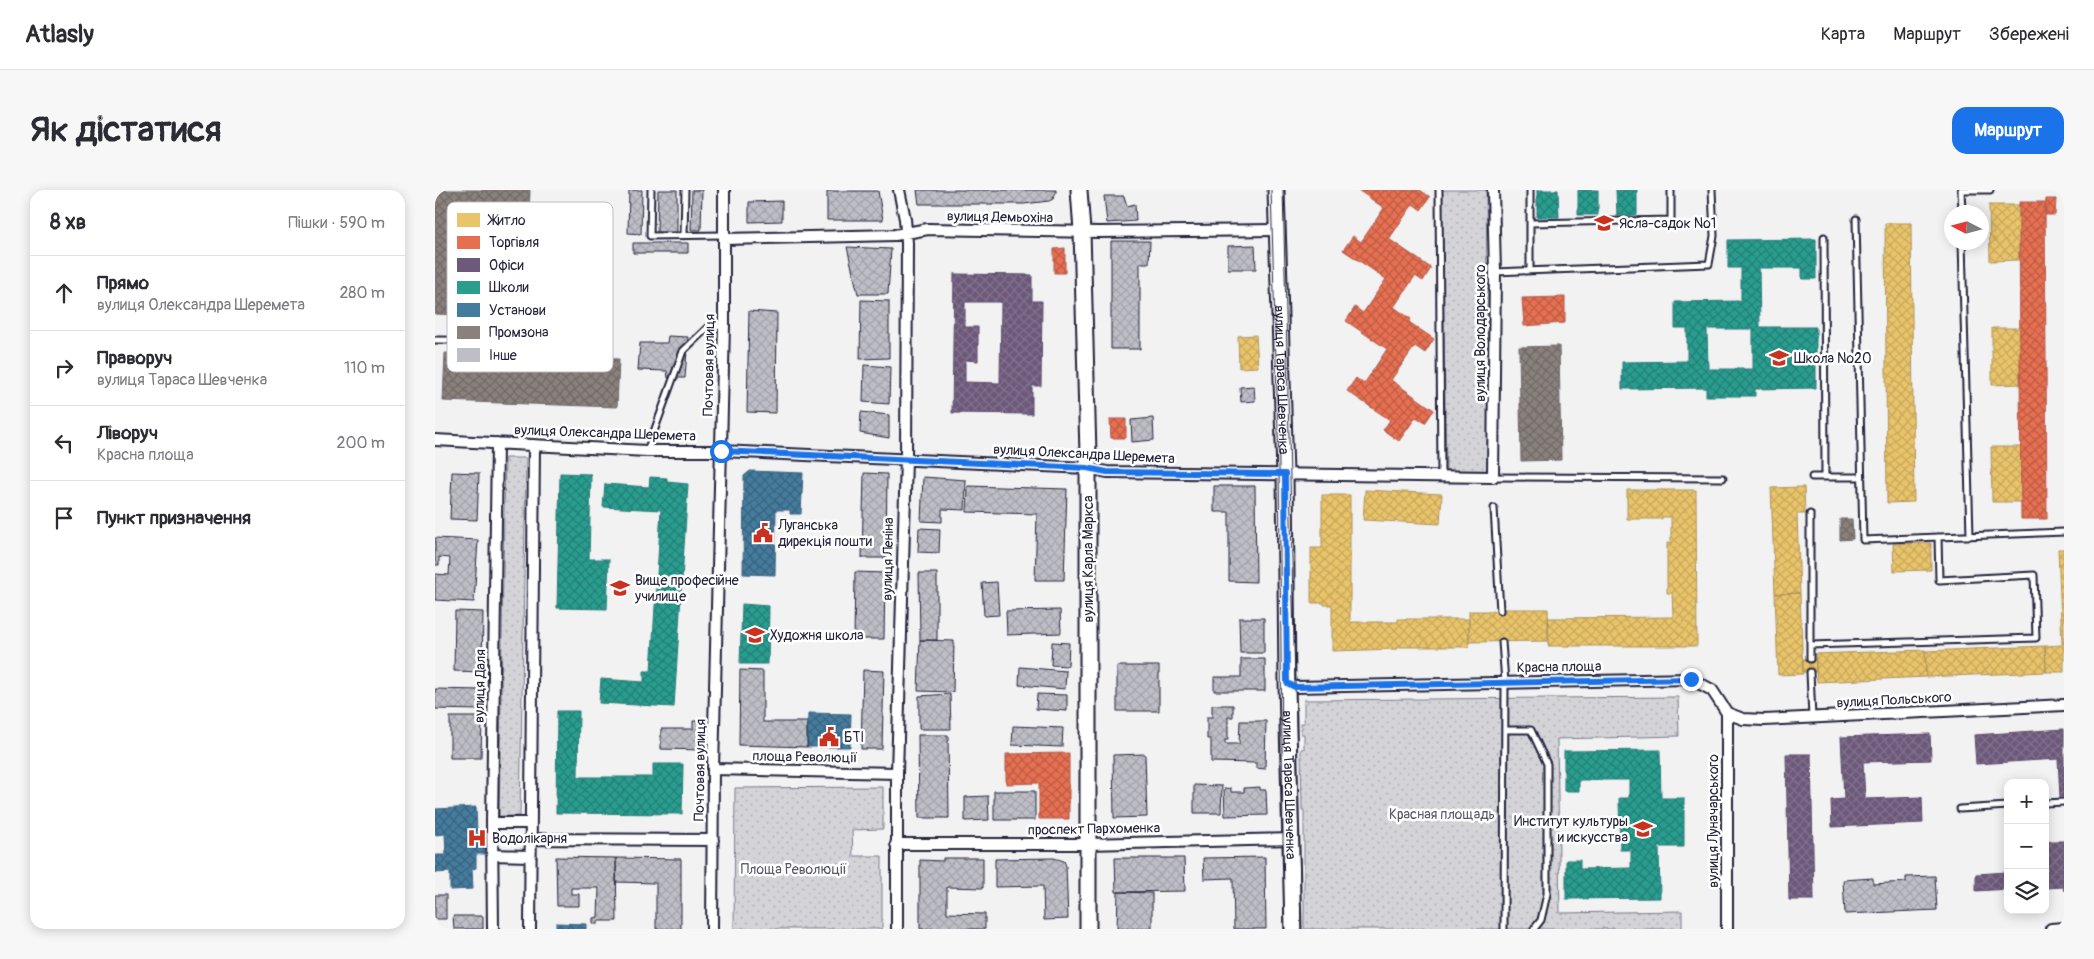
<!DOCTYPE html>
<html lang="uk">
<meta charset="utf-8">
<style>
body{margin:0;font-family:Pangolin,sans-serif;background:#f7f7f7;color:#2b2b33}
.controls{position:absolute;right:15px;bottom:15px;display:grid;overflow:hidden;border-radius:10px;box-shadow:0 2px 12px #0003}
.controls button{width:45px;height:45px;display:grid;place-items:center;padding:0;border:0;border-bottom:1px solid #e1e1e2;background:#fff;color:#2b2b33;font:25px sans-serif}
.compass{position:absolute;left:1509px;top:15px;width:45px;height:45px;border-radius:50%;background:#fff;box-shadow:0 2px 12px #0003;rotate:276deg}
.stop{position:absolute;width:15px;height:15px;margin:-11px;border:4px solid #1a73e8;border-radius:50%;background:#fff}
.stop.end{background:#1a73e8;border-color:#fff;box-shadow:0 1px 5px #0008}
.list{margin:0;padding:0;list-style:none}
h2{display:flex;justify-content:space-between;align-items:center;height:65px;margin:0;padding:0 20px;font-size:21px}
h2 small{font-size:16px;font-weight:400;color:#7c7c81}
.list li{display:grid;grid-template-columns:32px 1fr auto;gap:15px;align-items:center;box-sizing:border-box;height:75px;padding:0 20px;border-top:1px solid #e1e1e2}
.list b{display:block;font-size:19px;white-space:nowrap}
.list p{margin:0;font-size:16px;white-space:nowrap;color:#7c7c81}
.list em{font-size:16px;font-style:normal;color:#7c7c81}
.icon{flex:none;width:28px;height:28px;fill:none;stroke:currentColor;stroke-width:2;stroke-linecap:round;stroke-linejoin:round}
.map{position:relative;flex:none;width:1629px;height:739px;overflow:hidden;border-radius:15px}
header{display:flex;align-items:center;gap:30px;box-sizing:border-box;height:70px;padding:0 25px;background:#fff;border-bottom:1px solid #e1e1e2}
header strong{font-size:24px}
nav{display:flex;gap:28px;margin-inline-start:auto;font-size:18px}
.intro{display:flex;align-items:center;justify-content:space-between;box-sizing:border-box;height:120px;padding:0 30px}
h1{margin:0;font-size:35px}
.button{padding:12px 22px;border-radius:15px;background:#1a73e8;color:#fff;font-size:18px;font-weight:700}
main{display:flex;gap:30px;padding:0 30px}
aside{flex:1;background:#fff;border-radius:15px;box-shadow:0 2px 12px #0003}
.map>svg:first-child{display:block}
.grass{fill:url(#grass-dots);stroke:#7a7a8a}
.homes{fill:url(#homes-cross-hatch);stroke:#ad935c}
.shops{fill:url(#shops-cross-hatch);stroke:#ac584a}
.offices{fill:url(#offices-cross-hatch);stroke:#564867;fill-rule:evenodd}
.schools{fill:url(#schools-cross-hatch);stroke:#287876;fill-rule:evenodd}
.public{fill:url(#public-cross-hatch);stroke:#3a6080}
.industry{fill:url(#industry-cross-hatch);stroke:#6b6468}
.building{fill:url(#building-cross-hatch);stroke:#22223b}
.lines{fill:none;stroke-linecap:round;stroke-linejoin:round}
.lane-casing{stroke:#22223b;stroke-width:9}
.street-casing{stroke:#22223b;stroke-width:14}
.secondary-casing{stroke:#22223b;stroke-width:19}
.lane{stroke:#fff;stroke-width:5}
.street{stroke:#fff;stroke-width:10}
.secondary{stroke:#fff;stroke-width:15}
.tram{stroke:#22223b;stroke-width:1}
.route{stroke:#1a73e8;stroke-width:6}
.labels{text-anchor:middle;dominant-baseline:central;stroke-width:5;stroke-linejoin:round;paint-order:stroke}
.street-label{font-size:14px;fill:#22223b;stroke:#fff}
.poi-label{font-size:14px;fill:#22223b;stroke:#fff;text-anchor:start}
.park-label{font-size:14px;fill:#57576a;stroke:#fff}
.key{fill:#fff;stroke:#bdbdc4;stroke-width:1}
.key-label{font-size:14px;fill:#22223b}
</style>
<header>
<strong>Atlasly</strong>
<nav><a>Карта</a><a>Маршрут</a><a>Збережені</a></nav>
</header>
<div class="intro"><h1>Як дістатися</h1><a class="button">Маршрут</a></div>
<main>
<aside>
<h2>8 хв<small>Пішки · 590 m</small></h2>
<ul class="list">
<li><svg class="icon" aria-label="ahead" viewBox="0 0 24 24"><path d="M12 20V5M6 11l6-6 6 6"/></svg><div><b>Прямо</b><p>вулиця Олександра Шеремета</p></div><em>280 m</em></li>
<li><svg class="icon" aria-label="right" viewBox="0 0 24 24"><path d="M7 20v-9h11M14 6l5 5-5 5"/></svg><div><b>Праворуч</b><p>вулиця Тараса Шевченка</p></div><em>110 m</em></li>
<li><svg class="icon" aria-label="left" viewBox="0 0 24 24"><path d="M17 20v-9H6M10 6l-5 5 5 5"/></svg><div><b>Ліворуч</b><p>Красна площа</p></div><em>200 m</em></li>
<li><svg class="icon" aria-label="arrive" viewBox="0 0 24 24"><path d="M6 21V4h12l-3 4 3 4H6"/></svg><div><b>Пункт призначення</b></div></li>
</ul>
</aside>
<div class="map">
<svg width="1629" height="739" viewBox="0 0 1629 739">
<defs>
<pattern id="grass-dots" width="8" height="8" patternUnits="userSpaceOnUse" patternTransform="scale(1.25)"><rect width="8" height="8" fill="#d3d3d8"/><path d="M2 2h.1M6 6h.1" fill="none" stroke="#b5b5ba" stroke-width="1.8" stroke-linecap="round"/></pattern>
<pattern id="homes-cross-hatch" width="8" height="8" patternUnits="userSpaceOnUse" patternTransform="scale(1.25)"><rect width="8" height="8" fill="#e9c46a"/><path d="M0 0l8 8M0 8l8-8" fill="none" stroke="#c8a85d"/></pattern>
<pattern id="shops-cross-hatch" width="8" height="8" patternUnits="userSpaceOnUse" patternTransform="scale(1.25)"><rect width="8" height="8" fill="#e76f51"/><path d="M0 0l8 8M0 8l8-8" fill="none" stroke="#bb5b44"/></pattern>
<pattern id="offices-cross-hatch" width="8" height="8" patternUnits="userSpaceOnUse" patternTransform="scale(1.25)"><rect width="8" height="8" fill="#6d597a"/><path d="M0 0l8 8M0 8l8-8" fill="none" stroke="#81728c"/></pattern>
<pattern id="schools-cross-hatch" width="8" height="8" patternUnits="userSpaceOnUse" patternTransform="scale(1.25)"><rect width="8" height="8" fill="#2a9d8f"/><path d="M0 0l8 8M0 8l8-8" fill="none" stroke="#248076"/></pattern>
<pattern id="public-cross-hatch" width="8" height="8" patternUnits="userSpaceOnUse" patternTransform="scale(1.25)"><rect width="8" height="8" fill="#457b9d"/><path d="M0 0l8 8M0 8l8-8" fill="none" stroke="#396481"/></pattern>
<pattern id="industry-cross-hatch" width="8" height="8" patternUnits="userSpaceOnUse" patternTransform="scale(1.25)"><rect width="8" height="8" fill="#8a817c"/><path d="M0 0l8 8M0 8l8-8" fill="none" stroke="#706967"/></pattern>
<pattern id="building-cross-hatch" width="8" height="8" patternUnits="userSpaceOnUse" patternTransform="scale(1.25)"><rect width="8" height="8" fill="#bebec6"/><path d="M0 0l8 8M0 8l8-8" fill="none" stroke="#a3a3ab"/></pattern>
</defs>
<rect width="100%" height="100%" fill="#f2f2f3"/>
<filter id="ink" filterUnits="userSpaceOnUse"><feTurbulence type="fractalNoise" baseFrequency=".02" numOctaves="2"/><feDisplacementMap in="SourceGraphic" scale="10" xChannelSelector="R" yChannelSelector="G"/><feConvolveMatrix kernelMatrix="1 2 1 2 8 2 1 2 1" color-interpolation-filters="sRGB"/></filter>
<g filter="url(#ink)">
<path class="grass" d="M1007,0H1051L1054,284L1011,283Z
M70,268H91L85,626H64Z
M1243,507L1244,546L1122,549L1125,723L1247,721V739H869V620H867L866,559H869V544H866V534L869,533V510Z
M448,597V639L417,640L418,666H447V739H299L300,598Z"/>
<path class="homes" d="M1554,15H1584V70L1555,71Z
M1450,33H1476L1479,312L1452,313Z
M1557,138H1585L1586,194L1557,195Z
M821,145L823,177L804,178L803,146Z
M1556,257H1586V312H1557Z
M1369,297L1370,324H1362L1365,403L1340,404L1336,298Z
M930,300L1007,304L1005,334L928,330Z
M1192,300H1261L1262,456H1113V428L1238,427L1237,403H1232V353H1236V327H1227V329H1192Z
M887,305H915V432H963V429H1034V457H963V459L897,461V415H889V413H876V358H887Z
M1496,353V380L1459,381L1458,354Z
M1623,359H1629V482H1611L1610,456L1627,455Z
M1365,403L1368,484L1343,485L1340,404Z
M1069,419H1113L1114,451L1034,452V421H1069Z
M1610,456L1611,482L1491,487L1490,461Z
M1490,460L1491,487L1382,492L1380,464Z
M1368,469H1381V482H1368Z"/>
<path class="shops" d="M923,0H985L995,7L986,20L978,14L954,49L996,78L988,91L980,86L959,117L976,129L974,132L999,149L990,163L980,156L956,190L999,220L990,233L981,227L964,251L948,240L955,230L912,201L921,188L929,194L952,159L911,131L920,117L928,123L951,89L908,60L918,46L926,52L949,18Z
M1611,9H1621L1620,25H1610Z
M1584,12H1610L1612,329H1586Z
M630,58V83H619V59Z
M1130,107V133L1089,136L1087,108Z
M675,229H691V248H676Z
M634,563V629H604V593L571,594V564Z"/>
<path class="offices" d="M519,84L597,85V111H607L606,196H597V224L517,223ZM530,112H566L565,193L530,192V170L543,171V137H530Z
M1629,539V607H1625L1623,569L1541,574L1539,545Z
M1495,544L1496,570L1428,572L1430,609L1487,607L1488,633L1397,637L1396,610L1409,609L1406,547Z
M1351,564H1376L1379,710H1354Z
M1612,651H1629V701L1628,697L1610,698V681H1613Z
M1573,682V699L1541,701V684Z"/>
<path class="schools" d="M1102,0H1123L1124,27H1102Z
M1143,0H1163V25H1143Z
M1181,0H1202V25L1182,26Z
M1381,49V89H1367V78H1324L1325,137H1381V198L1320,199V206H1271V198L1187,199V172L1252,171V138H1240V112L1306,111V78H1293V50ZM1272,139H1318V179H1273Z
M125,283L156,284L154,369H174L172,419L122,418Z
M215,287L232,288V292L253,294L239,517L164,513L166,489L209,492V481H216L226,320L168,317L170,294L214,297Z
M307,414L334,416L333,474H305Z
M122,521H144L143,587H218V574H248L247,624L121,623Z
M1225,560L1226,608H1249V657H1224L1225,708L1131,709V670H1145V679L1196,678V660H1185L1184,608H1194V590H1144V601H1129V561Z"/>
<path class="public" d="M315,281L368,283L366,324H355V320H341L340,385L308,384L309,286Z
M373,523L416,524L415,557H372Z
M41,617L42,643H50V664H41V678L37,679L38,699L15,700V682L0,683V665H11L10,644L0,645V619Z
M121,733L151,734V739H121Z"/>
<path class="industry" d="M0,0H95L90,127L0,124Z
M1124,156L1126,270L1086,271L1084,157Z
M10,163L184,169L182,217L8,211Z
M1405,329H1417L1418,349L1405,350Z"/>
<path class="building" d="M194,0H207L206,44L193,43Z
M223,0H242V43L222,42Z
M257,0H267L266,40H256Z
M482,0H621V2L618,9L614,11L589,14H484Z
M392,1H443L448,30H392Z
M669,6H689L692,16L700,14L701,31L672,33Z
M347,11V31L314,32V12Z
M676,51H715L714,73H705V159H676Z
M198,53H253V63H198Z
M820,55L821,79H793V56Z
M412,57L456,59L453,104H423Z
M426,110L454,111V168L425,169Z
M314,121L342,123L341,223L312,222Z
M233,146L253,147L250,188H233L232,181L203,180L205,153H232Z
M429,175L455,177L454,214L428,212Z
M819,196L820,211L806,212L805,197Z
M426,222L454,225V248L425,243Z
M718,228L719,250L697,252L696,230Z
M17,282L44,283L42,330L15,329Z
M429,283L452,284L451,368H427Z
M488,287L531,290L530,320L507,319V332L486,331Z
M533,296L632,299L629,390H600L602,324L532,322Z
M779,296H820L821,392L794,391V322H779Z
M484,338L505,339L504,363L483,362Z
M0,348L43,350L39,412L0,410V384L14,385L15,368L4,367V375H0Z
M420,382L450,383L449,449H419Z
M484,383H502V450H485Z
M562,392L564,425L549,426L547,393Z
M625,420L626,443L572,445L571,421Z
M20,421L48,422L47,482L19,481Z
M804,428H829V463H805Z
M485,450L519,451L518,502L483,501Z
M617,452L634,453L633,476L616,475Z
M806,469H830V501H779V487H806Z
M682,476H724V521H682Z
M585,477L631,481L630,499L584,495Z
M305,480L328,481V532H372V557L304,555Z
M428,480L449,481L447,559H426Z
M0,499L46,500L45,520L0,519Z
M515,504L516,539H484V506Z
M602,504L632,505V521L601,519Z
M777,515H798V527H793V550H790V554H804L805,531H831L830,579L821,578V573L776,572V549H772V527H777Z
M15,527H47L46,568H15Z
M258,531H269V560L226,559V539H258Z
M578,536L628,538L627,557L577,555Z
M483,545H513L514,628H484Z
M710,564L712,627L679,628L678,565Z
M759,595L787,596L786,623H759Z
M825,597V600H831L832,625L790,626L789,599L796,598V602H809V598Z
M559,601H600V630H559Z
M553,606L554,630L530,631V607Z
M121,667L181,668L182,731H163V734H158V728L163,727L164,698H136V704H144V716H122Z
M830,667L831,739H799L798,688L769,689L768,668Z
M181,668L246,669V739H221V693L181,692Z
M508,668H548V698L512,697V723L550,724V739H485V670L508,671Z
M619,668L629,671L631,676L633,729L609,730L608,696L560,697V669Z
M680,668H749L750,701L681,702Z
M1500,686L1502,720L1410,724L1408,690L1438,688V694L1471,692V687Z
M683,702L717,703V739H682Z
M0,705H11V729H0Z
M18,726H48V739H19Z"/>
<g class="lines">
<defs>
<path id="lane" d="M216,0L215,46L289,45
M1004,0L1006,287
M1095,0V80
M1526,0H1555
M1526,0L1527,22
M1421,29L1428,350L1629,342
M1095,33L1236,30V0
M249,46L250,0
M1389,47L1390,287
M1527,52L1535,346
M1060,82L1274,74L1279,46L1277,0
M0,150L93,151
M212,261L248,161L273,137L289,136
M1058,287L1288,288
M1377,287H1426
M1059,318L1065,421
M1375,324V469
M1067,452L1070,492L1069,739
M1375,455L1601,448L1599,385L1504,390L1503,347
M1375,482L1377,528
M1070,540H1096L1112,574V704L1106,730L1099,739
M1610,613L1629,612
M1525,619L1573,616"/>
<path id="street" d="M289,49L460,45L493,39L664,42L842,40
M0,250L212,261H286L652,278L672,282L1058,287L1060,82L1058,0
M852,493L860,497L1256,489L1277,500L1292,523
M1292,523L1308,529L1329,530L1629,515
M1292,523V739
M278,579L462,583
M57,633H95
M95,649L278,650
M461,654H653L857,649
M57,665L95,666
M58,739L57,633L62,253
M95,739L99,255
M277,739L278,579L289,136V0
M462,739V583L471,269L472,53L470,29L464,0
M1616,739L1629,738"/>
<g id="secondary">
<path d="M644,0L647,41L653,264V739"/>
<path id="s1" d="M841,0L850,284L852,493L858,739"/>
</g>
</defs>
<use href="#lane" class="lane-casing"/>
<use href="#street" class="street-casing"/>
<use href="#secondary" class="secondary-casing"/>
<use href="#lane" class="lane"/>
<use href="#street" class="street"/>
<use href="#secondary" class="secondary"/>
<path class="tram" d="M836,0L844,275L849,739
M848,0L866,739"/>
</g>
</g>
<g class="lines" filter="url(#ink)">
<path class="route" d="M286,261L652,278L672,282L850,284L852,493L860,497L1256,489"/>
</g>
<defs>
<symbol id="school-bare" viewBox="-9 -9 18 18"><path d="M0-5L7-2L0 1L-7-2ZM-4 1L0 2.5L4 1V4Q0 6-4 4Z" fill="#c8321e" stroke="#fff" stroke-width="2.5" paint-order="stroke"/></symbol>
<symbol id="civic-bare" viewBox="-9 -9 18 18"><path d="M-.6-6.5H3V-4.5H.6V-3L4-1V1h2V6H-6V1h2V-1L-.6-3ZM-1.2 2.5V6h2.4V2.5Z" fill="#c8321e" stroke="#fff" stroke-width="2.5" paint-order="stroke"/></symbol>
<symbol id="university-bare" viewBox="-9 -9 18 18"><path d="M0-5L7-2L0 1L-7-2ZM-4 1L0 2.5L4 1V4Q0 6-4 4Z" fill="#c8321e" stroke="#fff" stroke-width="2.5" paint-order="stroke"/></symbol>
<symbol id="hospital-bare" viewBox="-9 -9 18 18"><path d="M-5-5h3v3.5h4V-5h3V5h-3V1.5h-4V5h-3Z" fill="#c8321e" stroke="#fff" stroke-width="2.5" paint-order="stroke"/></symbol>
</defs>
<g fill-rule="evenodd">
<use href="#school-bare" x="1155" y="19" width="28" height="28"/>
<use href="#school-bare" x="1330" y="154" width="28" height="28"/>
<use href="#civic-bare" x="314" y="329" width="28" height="28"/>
<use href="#university-bare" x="171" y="384" width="28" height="28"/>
<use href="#school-bare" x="306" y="431" width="28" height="28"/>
<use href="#civic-bare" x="380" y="533" width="28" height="28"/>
<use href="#university-bare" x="1194" y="625" width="28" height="28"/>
<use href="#hospital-bare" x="28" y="634" width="28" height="28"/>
</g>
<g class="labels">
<g class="street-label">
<text transform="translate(565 27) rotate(1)">вулиця Демьохіна</text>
<text transform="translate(1045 143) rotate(-90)">вулиця Володарського</text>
<text transform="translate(274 175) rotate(-89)">Почтовая вулиця</text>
<text stroke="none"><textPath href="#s1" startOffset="190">вулиця Тараса Шевченка</textPath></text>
<text transform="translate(170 243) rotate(2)">вулиця Олександра Шеремета</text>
<text transform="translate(649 264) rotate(3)">вулиця Олександра Шеремета</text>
<text transform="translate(453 369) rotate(-89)">вулиця Леніна</text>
<text transform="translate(653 369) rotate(-90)">вулиця Карла Маркса</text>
<text transform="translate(1124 477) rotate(-1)">Красна площа</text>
<text transform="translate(45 496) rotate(-89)">вулиця Даля</text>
<text transform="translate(1459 510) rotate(-3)">вулиця Польського</text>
<text transform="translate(370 567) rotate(1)">площа Революції</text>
<text transform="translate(265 580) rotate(-89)">Почтовая вулиця</text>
<text stroke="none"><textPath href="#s1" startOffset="595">вулиця Тараса Шевченка</textPath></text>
<text transform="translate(1278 631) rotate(-90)">вулиця Луначарського</text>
<text transform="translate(659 639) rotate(-1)">проспект Пархоменка</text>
</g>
<g class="poi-label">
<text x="1184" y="33">Ясла-садок №1</text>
<text x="1359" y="168">Школа №20</text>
<text x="343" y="335">Луганська<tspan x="343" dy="16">дирекція пошти</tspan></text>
<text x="200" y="390">Вище професійне<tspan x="200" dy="16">училище</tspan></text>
<text x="335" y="445">Художня школа</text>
<text x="409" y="547">БТІ</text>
<text x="1193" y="631" text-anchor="end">Институт культуры<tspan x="1193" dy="16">и искусства</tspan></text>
<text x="57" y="648">Водолікарня</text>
</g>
<g class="park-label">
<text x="1007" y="624">Красная площадь</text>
<text x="359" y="679">Площа Революції</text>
</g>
</g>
<rect x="12" y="12" width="166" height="170" rx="8" class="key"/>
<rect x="22" y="23" width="23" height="14" fill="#e9c46a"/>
<rect x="22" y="46" width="23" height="13" fill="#e76f51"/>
<rect x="22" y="68" width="23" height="14" fill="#6d597a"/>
<rect x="22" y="91" width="23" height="13" fill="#2a9d8f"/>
<rect x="22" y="113" width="23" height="14" fill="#457b9d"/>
<rect x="22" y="136" width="23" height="13" fill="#8a817c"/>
<rect x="22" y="158" width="23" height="14" fill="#bebec6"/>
<g class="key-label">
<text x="54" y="35">Житло</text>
<text x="54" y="57">Торгівля</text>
<text x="54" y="80">Офіси</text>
<text x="54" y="102">Школи</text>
<text x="54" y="125">Установи</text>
<text x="54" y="147">Промзона</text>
<text x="54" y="170">Інше</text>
</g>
</svg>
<div class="controls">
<button>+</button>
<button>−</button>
<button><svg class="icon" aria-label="layers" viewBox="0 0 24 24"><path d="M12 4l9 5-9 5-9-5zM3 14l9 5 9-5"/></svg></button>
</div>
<svg class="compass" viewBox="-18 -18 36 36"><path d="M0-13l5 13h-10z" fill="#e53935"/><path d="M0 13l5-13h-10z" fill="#7c7c81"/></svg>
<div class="stop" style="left:286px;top:261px"></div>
<div class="stop end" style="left:1256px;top:489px"></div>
</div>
</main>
